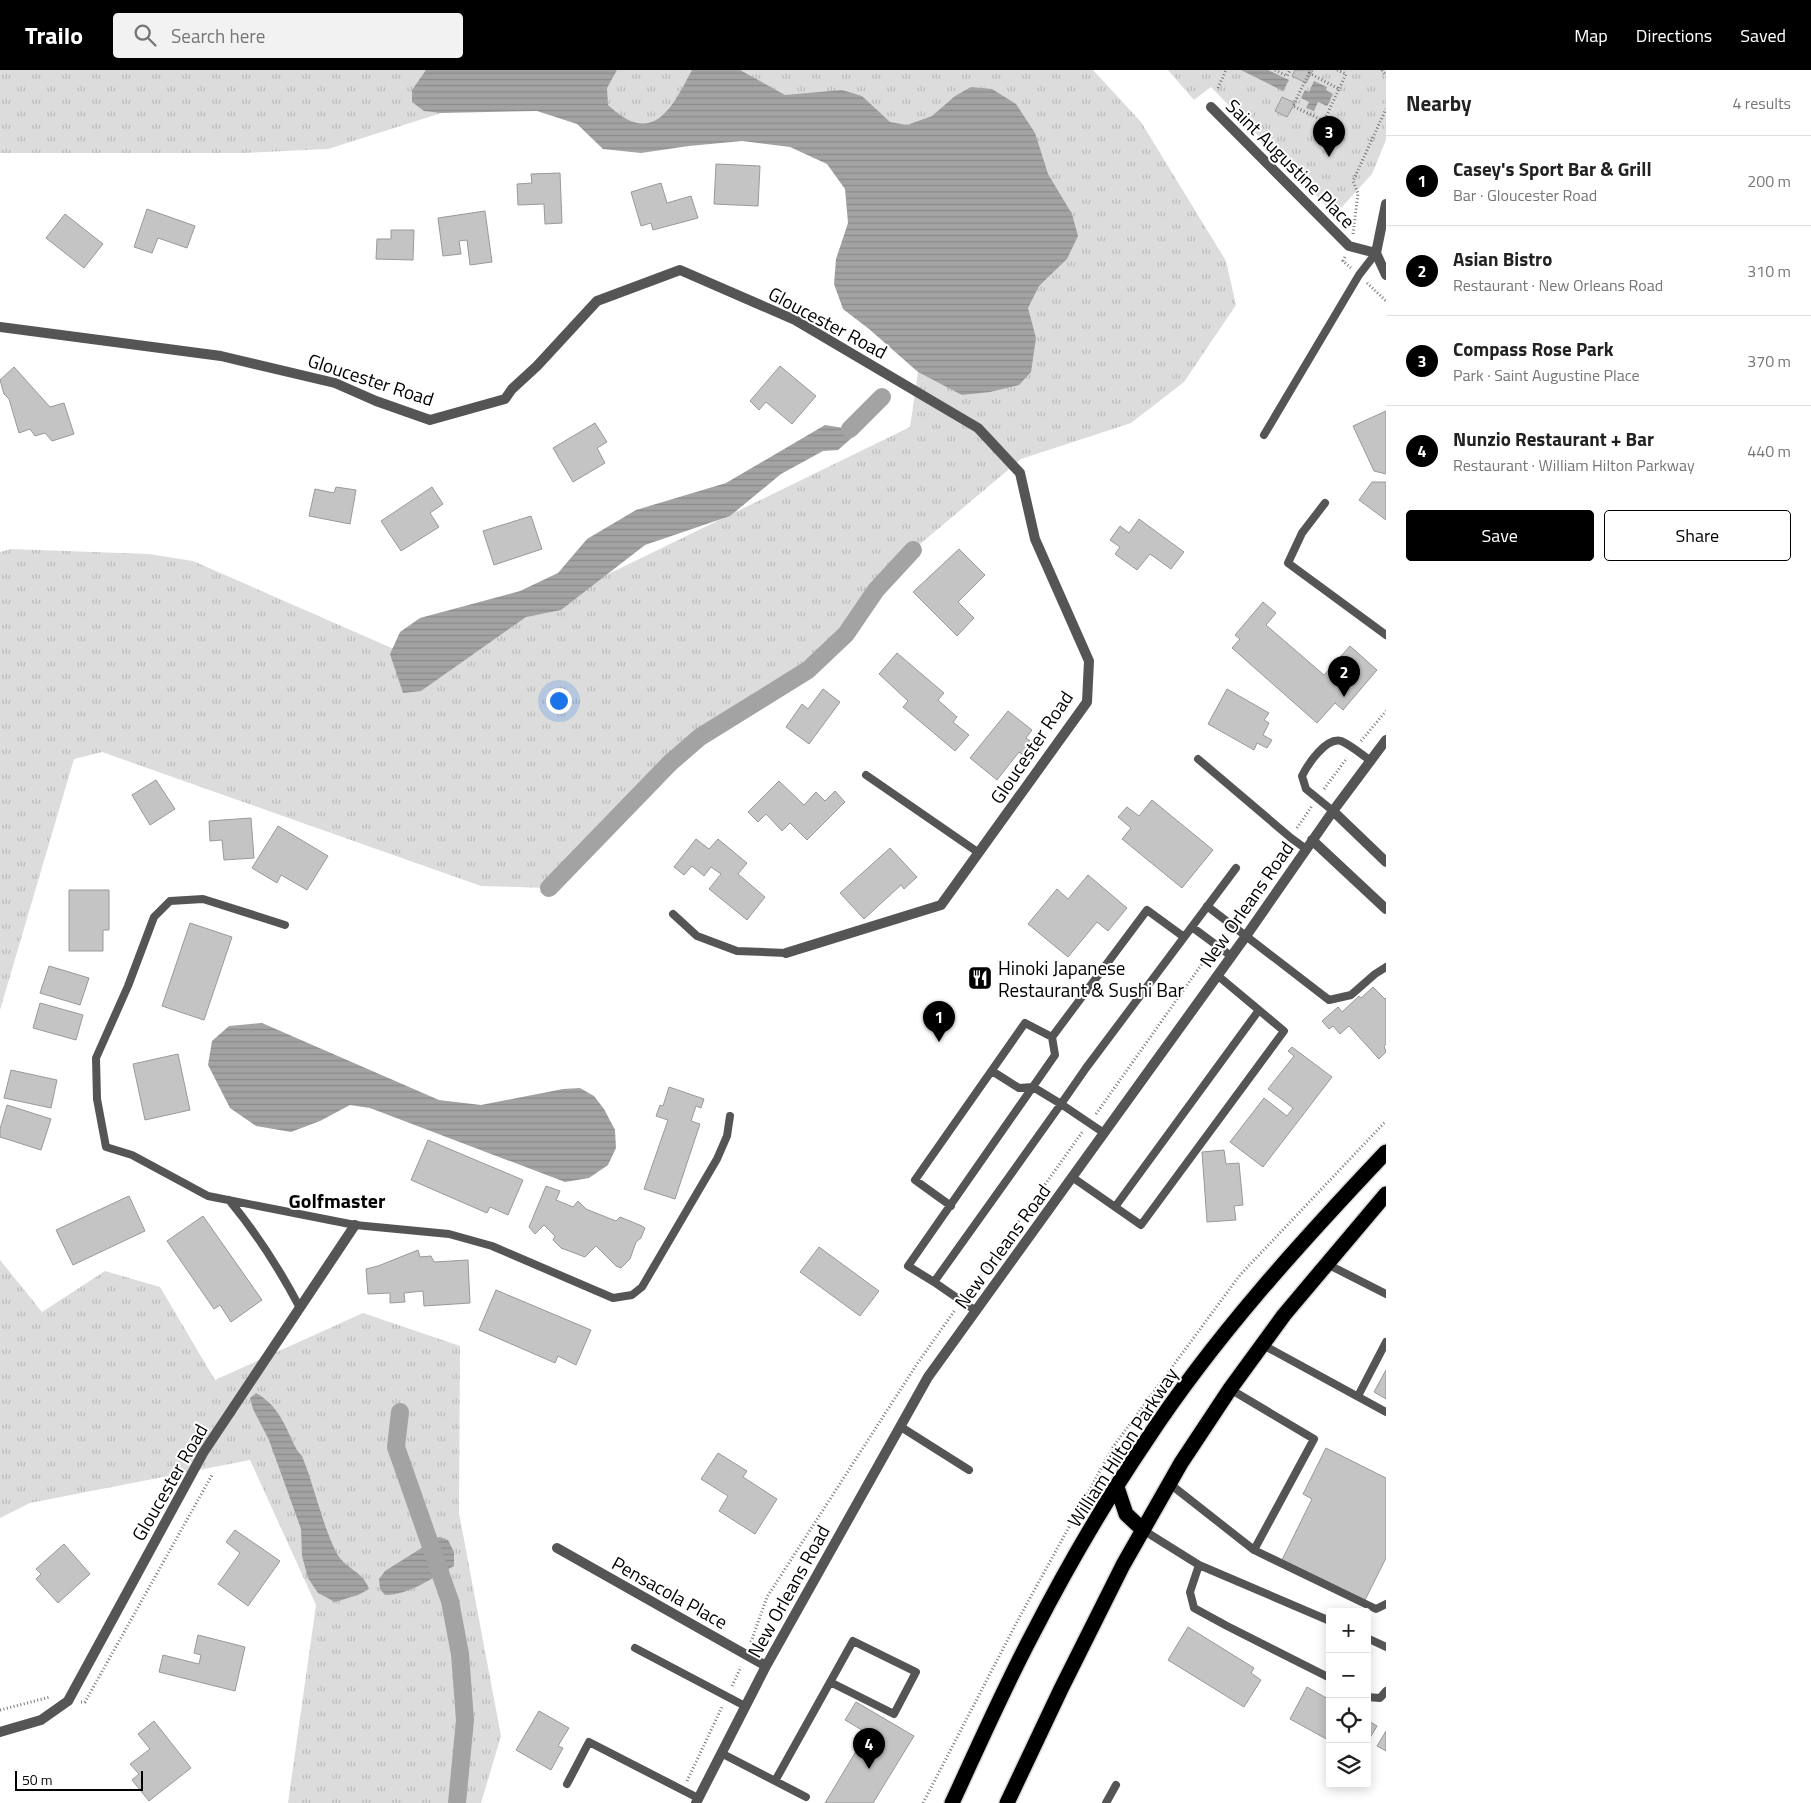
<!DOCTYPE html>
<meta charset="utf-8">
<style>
body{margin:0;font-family:"Titillium Web",sans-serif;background:#f2f2f2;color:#222}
.controls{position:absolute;right:15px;bottom:15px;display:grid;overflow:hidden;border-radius:5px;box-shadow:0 2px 12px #0003}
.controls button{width:45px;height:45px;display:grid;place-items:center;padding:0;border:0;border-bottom:1px solid #e0e0e0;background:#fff;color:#222;font:25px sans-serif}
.scale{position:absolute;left:15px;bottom:12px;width:128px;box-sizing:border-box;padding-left:5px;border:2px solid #000;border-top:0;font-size:14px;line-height:18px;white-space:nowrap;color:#000;-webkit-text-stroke:4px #fff;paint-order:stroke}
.you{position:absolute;left:558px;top:630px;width:18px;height:18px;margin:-12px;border:4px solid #fff;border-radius:50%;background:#1a73e8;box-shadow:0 0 0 8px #1a73e833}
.badge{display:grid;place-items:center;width:32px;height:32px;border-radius:50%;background:#000;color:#fff;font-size:16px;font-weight:700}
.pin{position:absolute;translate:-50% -41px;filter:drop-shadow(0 1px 2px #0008)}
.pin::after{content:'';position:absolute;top:26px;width:18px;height:15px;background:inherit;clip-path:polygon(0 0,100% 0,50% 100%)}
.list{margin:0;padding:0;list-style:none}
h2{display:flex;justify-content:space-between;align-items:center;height:65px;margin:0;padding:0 20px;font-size:21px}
h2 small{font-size:16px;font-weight:400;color:#767676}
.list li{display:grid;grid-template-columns:32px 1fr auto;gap:15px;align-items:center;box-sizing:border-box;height:90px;padding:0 20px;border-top:1px solid #e0e0e0}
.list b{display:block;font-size:19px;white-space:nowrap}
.list p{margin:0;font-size:16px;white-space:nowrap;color:#767676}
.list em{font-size:16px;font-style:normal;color:#767676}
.actions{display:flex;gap:10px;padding:15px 20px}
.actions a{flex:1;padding:11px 0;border:1px solid #000;border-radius:5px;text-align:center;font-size:18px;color:#000}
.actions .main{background:#000;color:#fff}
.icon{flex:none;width:28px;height:28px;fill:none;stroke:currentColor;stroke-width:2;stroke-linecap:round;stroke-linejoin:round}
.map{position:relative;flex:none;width:1386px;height:1733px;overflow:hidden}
header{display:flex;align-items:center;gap:30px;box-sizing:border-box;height:70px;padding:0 25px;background:#000;color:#fff}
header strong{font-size:24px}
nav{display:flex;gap:28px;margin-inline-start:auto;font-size:18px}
.search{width:350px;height:45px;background:#f2f2f2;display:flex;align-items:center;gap:12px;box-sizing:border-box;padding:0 18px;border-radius:5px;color:#767676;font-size:19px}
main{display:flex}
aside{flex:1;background:#fff}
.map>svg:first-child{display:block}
.grass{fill:url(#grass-tufts)}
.water{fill:url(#water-rules)}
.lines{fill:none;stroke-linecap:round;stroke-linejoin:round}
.canal{stroke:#a3a3a3;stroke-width:18}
.building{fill:#c4c4c4;stroke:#999}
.highway-casing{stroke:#dbdbdb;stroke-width:18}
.path{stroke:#777;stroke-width:3;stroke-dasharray:1 2.5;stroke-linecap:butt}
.lane{stroke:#555;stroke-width:8}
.street{stroke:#555;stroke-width:10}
.highway{stroke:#000;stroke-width:15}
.labels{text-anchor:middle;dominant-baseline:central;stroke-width:4;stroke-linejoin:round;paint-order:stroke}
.street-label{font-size:19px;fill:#000;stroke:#fff}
.poi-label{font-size:19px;fill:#000;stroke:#fff;text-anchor:start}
.neighbourhood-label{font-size:20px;font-weight:bold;fill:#000;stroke:#fff}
</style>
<header>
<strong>Trailo</strong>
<div class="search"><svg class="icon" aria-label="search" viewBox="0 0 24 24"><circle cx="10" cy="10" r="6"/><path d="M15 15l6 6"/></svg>Search here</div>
<nav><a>Map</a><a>Directions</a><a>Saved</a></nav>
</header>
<main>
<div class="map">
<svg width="1386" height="1733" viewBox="0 0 1386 1733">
<defs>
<pattern id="grass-tufts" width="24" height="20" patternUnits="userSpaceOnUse" patternTransform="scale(1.25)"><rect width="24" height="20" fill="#dcdcdc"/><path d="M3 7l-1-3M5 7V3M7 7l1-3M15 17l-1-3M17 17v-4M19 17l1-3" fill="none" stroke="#bbb"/></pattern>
<pattern id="water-rules" width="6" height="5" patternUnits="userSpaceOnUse" patternTransform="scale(1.25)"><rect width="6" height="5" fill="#a3a3a3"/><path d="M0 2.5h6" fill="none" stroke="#8b8b8b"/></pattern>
</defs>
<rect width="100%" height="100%" fill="#fff"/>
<path class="grass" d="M0,0H1093L1141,52L1226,191L1236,235L1184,312L1131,353L1021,389L913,480L876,520L846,564L808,600L700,667L670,693L549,818L481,816L102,682L74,689L0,940V482L11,479L149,484L193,491L426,593L910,357L918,302L851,58L628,73L552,8L328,79L243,83H0Z
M1168,0H1386V70L1372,104L1340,139L1338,148L1211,17L1194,30Z
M0,1190L42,1242L105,1201L160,1217L215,1310L363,1243L460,1276L459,1443L501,1666L481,1733H288L316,1535L250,1390L30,1433L0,1448Z"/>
<path class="water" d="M426,0H617L607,18L608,35C653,78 672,38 692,0H740L785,25L842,20L862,26L890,52L907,55L932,46L955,26L971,17L992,19L1016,34L1035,63L1048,104L1072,144L1078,166L1067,189L1039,216L1028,238L1036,268L1031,302L1019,315L990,322L962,325L918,302L869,259L843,239L834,214L836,189L848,153L845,119L827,94L790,77L742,71L689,76L641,83L603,79L577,54L537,41L441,43L424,41L412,32V20Z
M1241,0H1268L1289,10L1283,21Z
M1314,11L1327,17L1326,20L1333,24L1327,36L1318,32L1314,41L1306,38L1309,32L1301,28L1305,20L1309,22Z
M825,355L850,359L854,366L838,380L823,381L781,404L730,446L645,475L561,540L526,547L421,621L403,623L390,584L400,562L420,548L520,521L558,503L587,469L636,440L726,413Z
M262,953L439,1030L481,1035L563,1019L580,1018L594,1026L604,1039L615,1060L616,1078L608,1095L589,1108L565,1112L370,1038L350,1035L320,1051L291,1062L256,1056L230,1038L208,995L212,971L229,956Z
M256,1323C273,1332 283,1349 290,1366C294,1374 296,1380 302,1386C315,1418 321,1451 336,1482C344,1498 364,1502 369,1519L358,1525L335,1532L318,1523L308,1508L302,1486L301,1459L269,1370L253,1339L250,1328Z
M439,1467L448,1470L454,1482V1496C433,1507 410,1525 385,1525L380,1519L379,1509L385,1501Z"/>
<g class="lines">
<path class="canal" d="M850,359L882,327
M549,818L670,693L700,667L808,600L846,564L876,520L913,480
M400,1342L396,1377L450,1531L460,1584L465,1650L457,1733"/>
</g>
<path class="building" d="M1295,0H1313L1306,13L1292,6Z
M1282,27L1295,33L1287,47L1275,41Z
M1321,49L1336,56L1329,71L1314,64Z
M716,94L760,96L758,136L714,134Z
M560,103L562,153L545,154L544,134L518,135L517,114L532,113L531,104Z
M661,113L667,133L691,126L698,148L653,160L651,153L641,156L631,122Z
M147,139L195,156L187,178L158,168L152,183L134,177Z
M485,141L492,192L470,195L467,170L459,171L461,184L443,186L438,148Z
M65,144L103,174L84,198L46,168Z
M391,160H414L413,190L376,189L377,169H391Z
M780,296L816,326L792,354L766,332L759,340L750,331Z
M14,297L50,337L64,333L74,364L52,371L45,363L35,366L30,359L19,363L9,329L4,324L0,310Z
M1386,341V404L1374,401L1353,356Z
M595,353L607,372L597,378L605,393L573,412L553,378Z
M1372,412H1386V450L1359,430Z
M336,417L356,420L350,454L309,446L315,419L334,423Z
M432,417L443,434L430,443L439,457L401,481L381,451Z
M531,446L542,479L494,495L483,461Z
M1139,449L1184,482L1171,499L1150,484L1137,500L1115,484L1120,477L1110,470L1120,456L1129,463Z
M959,479L985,505L958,532L974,548L957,566L913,522Z
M1263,532L1276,543L1266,555L1324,605L1350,576L1377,600L1343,640L1335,633L1317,653L1232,578L1240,569L1235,565Z
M897,583L944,623L938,630L957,647L953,652L969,665L955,681L903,637L908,631L879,604Z
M823,619L840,632L809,674L786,657L802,634L808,639Z
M1227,619L1269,643L1264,650L1269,653L1263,665L1272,670L1267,678L1257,673L1254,680L1208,654Z
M1008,641L1032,660L1026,668L1036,675L1026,687L1019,682L997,710L970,688Z
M156,710L175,739L150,755L132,725Z
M779,711L804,735L816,722L825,731L835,721L845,732L807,770L790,753L782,761L766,744L758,752L748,742Z
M1152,730L1213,780L1182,818L1122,769L1131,758L1118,747L1127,737L1139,746Z
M251,748L254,788L224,790L222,770L210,771L209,751Z
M278,756L328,786L307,820L281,805L277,813L252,798Z
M696,769L709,779L718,769L747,793L738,804L765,827L747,850L709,819L721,804L711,797L704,806L692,796L684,805L674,797Z
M890,778L917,807L904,819L901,815L864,849L840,823Z
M1088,805L1127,838L1108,861L1097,852L1068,887L1028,854L1057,819L1068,829Z
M69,820H109V860H103V881H69Z
M190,853L232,867L204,950L162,936Z
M49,896L89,908L80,935L40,923Z
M1373,917L1385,929L1386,928V974L1384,976L1386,982L1379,989L1349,956L1340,964L1333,956L1329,959L1322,951L1338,937L1342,942L1359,926L1361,928Z
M40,933L83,945L76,970L33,958Z
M1292,977L1332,1007L1263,1097L1230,1072L1264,1028L1287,1046L1293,1038L1268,1019L1294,986L1288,981Z
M178,984L190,1040L145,1050L133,994Z
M11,1000L57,1010L51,1038L4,1028Z
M669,1017L704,1029L701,1038L696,1036L691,1051L700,1054L675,1129L644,1119L668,1050L656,1046L660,1035L663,1036Z
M7,1035L51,1049L41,1080L0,1067V1059Z
M428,1070L523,1110L508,1145L490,1137L487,1143L411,1110Z
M1224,1080L1226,1094L1239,1093L1243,1135L1234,1136L1236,1150L1207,1152L1202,1082Z
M546,1116L560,1121L556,1130L573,1137L578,1131L586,1139L616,1151L620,1147L642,1156L645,1158L641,1168L636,1172L630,1189L621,1198L616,1196L596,1176L585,1187L561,1178L553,1170L555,1166L544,1155L535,1164L529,1157Z
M129,1126L145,1161L73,1195L56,1160Z
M203,1146L262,1230L231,1252L220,1235L214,1239L167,1171Z
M819,1177L879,1221L860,1246L800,1202Z
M418,1180L420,1187L431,1186L434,1192L468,1190L470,1233L424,1236L423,1221L404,1223L405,1232L390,1233V1223L368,1224L366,1199L378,1196Z
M496,1220L591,1260L576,1295L558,1286L555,1293L479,1260Z
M1386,1300V1329L1374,1322Z
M1326,1378L1386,1408V1488L1364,1532L1281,1492L1312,1429L1303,1424Z
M718,1383L747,1401L743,1407L777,1429L755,1464L719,1441L728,1426L701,1409Z
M235,1460L280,1491L248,1536L218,1514L240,1483L226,1472Z
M64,1474L90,1504L58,1533L36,1509L41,1504L36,1499Z
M1188,1557L1254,1598L1251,1603L1261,1610L1244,1637L1168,1590Z
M198,1565L245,1577L235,1621L159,1602L163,1585L199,1594L201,1585L194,1583Z
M1307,1617L1330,1630V1671L1290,1649Z
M856,1632L914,1666L873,1733H825L867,1663L845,1650Z
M539,1641L569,1658L558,1676L563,1678L551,1700L516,1680Z
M1367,1650L1377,1656L1367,1673Z
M154,1651L191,1698L149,1731L132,1710L139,1704L130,1694L150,1679L138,1664Z
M1386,1661V1681L1377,1676Z"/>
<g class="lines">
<defs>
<path id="highway" d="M1117,1417L1126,1444L1143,1460
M952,1733C978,1677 1003,1620 1032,1565C1066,1499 1104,1433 1146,1371C1215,1266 1300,1173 1386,1082
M1007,1733L1061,1619L1123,1495L1181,1393L1230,1319L1284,1245L1386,1124"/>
</defs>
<use href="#highway" class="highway-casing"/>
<path class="path" d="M1275,0L1287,6L1290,0
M1337,0L1346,4L1339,19
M1382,0L1386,6
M1309,3L1339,19L1324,51L1293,36Z
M1218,18L1226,0
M1353,164L1358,123L1353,111L1386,39
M1345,187L1343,191L1352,199
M1367,213L1386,231
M1361,671L1386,641
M1324,719L1347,688
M1297,758L1312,736
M1237,844L1284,778
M1096,1044L1209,884
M968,1223L1083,1061
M751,1572L767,1527L917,1294L955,1240
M732,1616L741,1597
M81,1632H85L212,1405
M0,1640L50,1627
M687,1711L722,1637
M923,1733L1019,1548L1113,1377L1240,1205L1386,1051"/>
<path class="lane" d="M1264,365L1359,205L1376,183
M1325,433L1302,463L1288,493L1386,565
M1198,689L1291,768L1306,779
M866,705L979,783
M1333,741L1306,719L1302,706C1308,694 1326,667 1341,671C1351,675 1362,685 1371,691
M1207,836L1329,930L1351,925L1375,904L1386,897
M673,844L697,866L737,881L786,883
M285,855L203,829L170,831L154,847L128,916L96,988L97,1029L106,1077L132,1085L208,1126L355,1155L449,1164L492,1176L613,1228L632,1225L642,1217L717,1089L727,1066L730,1046
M1192,857L1231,886
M1104,1063L1061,1034L1086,998L1236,798
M1072,1107L1141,1155L1284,961L1217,905
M229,1130C258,1165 279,1198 300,1238
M951,1136L915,1110L1025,953L1052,967
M1115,1137L1259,940
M1327,1194L1386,1224
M934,1212L908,1196L1055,985L1052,967L1147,840L1184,867
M976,1241L934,1212L1061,1034L1033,1017L1019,1018L992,1001
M1263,1275L1386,1342
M1358,1326L1386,1272
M901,1357L969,1400
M1170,1414L1254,1480L1314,1369L1230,1319
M1143,1460L1199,1495L1330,1551
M1254,1480L1376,1539L1386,1534
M1199,1495L1190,1522L1194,1538L1227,1556L1330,1608
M1367,1568L1386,1577
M635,1578L745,1636
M1367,1627L1380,1628L1386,1621
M721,1683L806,1727
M775,1711L853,1571L916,1602L894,1644L830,1612
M567,1714L589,1672L698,1728
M1106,1733L1116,1715"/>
<path class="street" d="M1211,37L1349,176L1376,183
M1386,134L1376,183L1386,205
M0,257L221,286L335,313L376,331L430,350L505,329L512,319L537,296L597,231L680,200L795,250L978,358L1020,403L1035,469L1089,591L1087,632L941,835L786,883
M1333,741L1386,792
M1312,770L1386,839
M557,1478L766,1596
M0,1662L41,1650L68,1631L203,1383L355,1155
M696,1733L766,1596L928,1307L1246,866L1333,741L1386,670"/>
<use href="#highway" class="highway"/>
</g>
<defs>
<symbol id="restaurant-square" viewBox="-11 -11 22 22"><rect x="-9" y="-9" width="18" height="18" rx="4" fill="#000" stroke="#fff"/><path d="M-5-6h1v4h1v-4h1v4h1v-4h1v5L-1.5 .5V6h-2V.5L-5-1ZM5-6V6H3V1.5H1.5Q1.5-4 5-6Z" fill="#fff"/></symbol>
</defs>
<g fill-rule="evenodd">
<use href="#restaurant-square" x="966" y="894" width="28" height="28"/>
</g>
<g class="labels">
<g class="street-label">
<text transform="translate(1291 93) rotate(45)">Saint Augustine Place</text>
<text transform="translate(828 252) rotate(28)">Gloucester Road</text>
<text transform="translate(371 309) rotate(18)">Gloucester Road</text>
<text transform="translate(1031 677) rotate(-56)">Gloucester Road</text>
<text transform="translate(1246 834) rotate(-55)">New Orleans Road</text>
<text transform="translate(1002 1176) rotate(-54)">New Orleans Road</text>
<text transform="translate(1122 1377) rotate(-57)">William Hilton Parkway</text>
<text transform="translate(169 1412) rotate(-60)">Gloucester Road</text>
<text transform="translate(788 1521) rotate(-61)">New Orleans Road</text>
<text transform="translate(670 1522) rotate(29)">Pensacola Place</text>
</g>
<g class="poi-label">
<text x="998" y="897">Hinoki Japanese<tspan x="998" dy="22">Restaurant &amp; Sushi Bar</tspan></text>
</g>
<g class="neighbourhood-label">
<text x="337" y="1130">Golfmaster</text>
</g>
</g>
</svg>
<div class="controls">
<button>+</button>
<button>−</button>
<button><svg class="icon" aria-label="locate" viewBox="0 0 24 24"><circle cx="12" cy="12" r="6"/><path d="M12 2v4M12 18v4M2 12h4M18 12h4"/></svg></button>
<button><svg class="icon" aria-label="layers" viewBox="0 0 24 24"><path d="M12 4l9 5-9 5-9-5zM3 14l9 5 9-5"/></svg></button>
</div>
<div class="scale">50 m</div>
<div class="you"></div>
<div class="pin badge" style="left:939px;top:972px">1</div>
<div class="pin badge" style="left:1344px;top:627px">2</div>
<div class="pin badge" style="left:1329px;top:87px">3</div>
<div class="pin badge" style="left:869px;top:1699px">4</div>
</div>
<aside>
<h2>Nearby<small>4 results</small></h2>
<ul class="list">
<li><span class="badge">1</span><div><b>Casey's Sport Bar &amp; Grill</b><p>Bar · Gloucester Road</p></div><em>200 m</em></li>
<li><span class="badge">2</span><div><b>Asian Bistro</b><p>Restaurant · New Orleans Road</p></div><em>310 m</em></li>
<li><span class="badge">3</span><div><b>Compass Rose Park</b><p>Park · Saint Augustine Place</p></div><em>370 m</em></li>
<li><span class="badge">4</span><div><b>Nunzio Restaurant + Bar</b><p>Restaurant · William Hilton Parkway</p></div><em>440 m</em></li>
</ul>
<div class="actions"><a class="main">Save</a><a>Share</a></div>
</aside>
</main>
